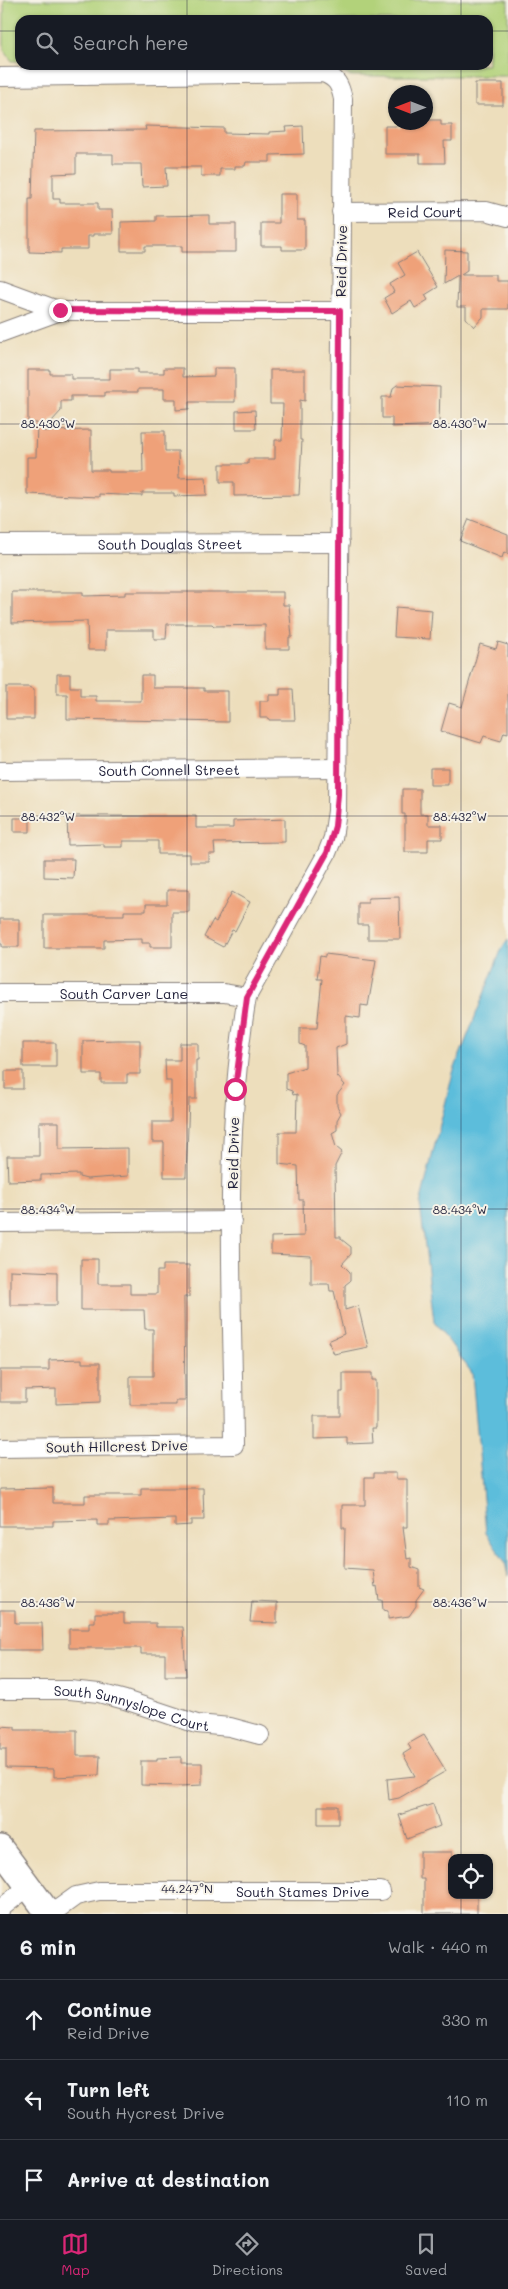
<!DOCTYPE html>
<meta charset="utf-8">
<style>
body{margin:0;font-family:Mali,sans-serif;background:#20242c;color:#f1f3f6}
.controls{position:absolute;right:15px;bottom:15px;display:grid;overflow:hidden;border-radius:10px;box-shadow:0 1px 4px #0004}
.controls button{width:45px;height:45px;display:grid;place-items:center;padding:0;border:0;border-bottom:1px solid #363941;background:#171b24;color:#f1f3f6;font:25px sans-serif}
.compass{position:absolute;left:388px;top:85px;width:45px;height:45px;border-radius:50%;background:#171b24;box-shadow:0 1px 4px #0004;rotate:270deg}
.stop{position:absolute;width:15px;height:15px;margin:-11px;border:4px solid #db2777;border-radius:50%;background:#fff}
.stop.end{background:#db2777;border-color:#fff;box-shadow:0 1px 5px #0008}
.list{margin:0;padding:0;list-style:none}
h2{display:flex;justify-content:space-between;align-items:center;height:65px;margin:0;padding:0 20px;font-size:21px}
h2 small{font-size:16px;font-weight:400;color:#9ea1a6}
.list li{display:grid;grid-template-columns:32px 1fr auto;gap:15px;align-items:center;box-sizing:border-box;height:80px;padding:0 20px;border-top:1px solid #363941}
.list b{display:block;font-size:19px;white-space:nowrap}
.list p{margin:0;font-size:16px;white-space:nowrap;color:#9ea1a6}
.list em{font-size:16px;font-style:normal;color:#9ea1a6}
.icon{flex:none;width:28px;height:28px;fill:none;stroke:currentColor;stroke-width:2;stroke-linecap:round;stroke-linejoin:round}
.map{position:relative;flex:none;width:508px;height:1914px;overflow:hidden}
.search{position:absolute;background:#171b24;box-shadow:0 1px 4px #0004;left:15px;right:15px;top:15px;height:55px;display:flex;align-items:center;gap:12px;box-sizing:border-box;padding:0 18px;border-radius:15px;color:#9ea1a6;font-size:19px}
.sheet{height:305px;background:#171b24}
nav{display:flex;justify-content:space-around;align-items:center;box-sizing:border-box;height:70px;border-top:1px solid #363941;background:#171b24;font-size:14px;color:#9ea1a6}
nav a{display:grid;justify-items:center;gap:2px}
nav .on{color:#db2777}
.map>svg:first-child{display:block}
.green{fill:#b2d27a;stroke:#6a7a5a}
.water{fill:#5cbddb;stroke:#3f708b}
.building{fill:#efa179}
.lines{fill:none;stroke-linecap:round;stroke-linejoin:round}
.minor-casing{stroke:#88807c;stroke-width:20}
.secondary-casing{stroke:#88807c;stroke-width:28}
.minor{stroke:#fff;stroke-width:18}
.secondary{stroke:#fff;stroke-width:25}
.route{stroke:#db2777;stroke-width:6}
.ticks{fill:none;stroke:#22223b;stroke-width:1;stroke-opacity:0.45}
.labels{text-anchor:middle;dominant-baseline:central;stroke-width:4;stroke-linejoin:round;paint-order:stroke}
.street-label{font-size:14px;fill:#22223b;stroke:#f7f3e8}
.ticks-label{font-size:12px;text-anchor:middle;fill:#22223b;stroke:#f7f3e8;stroke-width:4;stroke-linejoin:round;paint-order:stroke}
</style>
<div class="map">
<svg width="508" height="1914" viewBox="0 0 508 1914">
<rect width="100%" height="100%" fill="#f7f3e8"/>
<filter id="ink" filterUnits="userSpaceOnUse"><feTurbulence type="fractalNoise" baseFrequency=".02" numOctaves="2"/><feDisplacementMap in="SourceGraphic" scale="10" xChannelSelector="R" yChannelSelector="G"/><feConvolveMatrix kernelMatrix="1 2 1 2 8 2 1 2 1" color-interpolation-filters="sRGB"/></filter>
<filter id="wash" filterUnits="userSpaceOnUse"><feTurbulence type="fractalNoise" baseFrequency=".0096" numOctaves="4" result="noise"/><feDisplacementMap in="SourceGraphic" scale="20" xChannelSelector="R" yChannelSelector="G"/><feGaussianBlur stdDeviation="1.12" result="paint"/><feColorMatrix in="noise" values="0 0 0 0 0 0 0 0 0 0 0 0 0 0 0 0 0 1.4 0 .05"/><feComposite in="paint" operator="in"/></filter>
<g filter="url(#wash)">
<rect width="100%" height="100%" fill="#eddebc"/>
<path class="green" d="M4,0H508V76H349L341,70L328,65H488V20H20V61H12L4,50Z"/>
<path class="water" d="M508,939V1576L505,1562L486,1533L472,1373L434,1321L420,1204L453,1073L502,948Z"/>
<g id="blocks">
<path class="building" d="M475,83H503V105H475Z
M426,120H441V125H452V141H444L445,163H420V154H385V126H400V122H426Z
M145,126L224,128V133L269,134V132L287,131L286,127L303,126L304,154L270,155V162H246L245,166H235V169H220V176H201V167H166L167,186L142,187L141,164H113V154H76V173L53,174V199H60V203H98V210H112L113,234H93V236H88V249H61V253L29,252V199H32L34,131L146,130Z
M279,194H297V220H305V250H282V246H261V223H279Z
M209,215V224H236V252H182V246H145V251H121V222L156,221V216Z
M445,250L467,251V271L461,275H496V281H508V309H483V317L474,327L466,318V307H457L458,276L444,284Z
M417,252L438,287L425,295L428,300L415,308L411,301L392,313L384,298L394,292L390,284L405,275L398,263Z
M164,368H183V377L214,376V368H235V402H189V409L176,410V399H164V389H138V392H105V396H71V401H61V411L43,431L91,430V470H109V472H143L142,431H165V451H178L179,478L206,477L207,495L174,496V493H142V496L99,494V497L27,494V457H36L37,423H28V370H50V374H71V379H110V369H138V373H164Z
M270,370H305V401L300,400V440H302L299,495L234,496V482H220V464H248V459H275V440H282L283,404H270Z
M397,385L440,387L439,425L392,427V418H382V397H391L393,388Z
M255,410L256,429H236V411Z
M469,519L508,534V554L504,552L502,558L460,541Z
M12,592H83V596L125,595V592H283V605H289L292,637H289V649H265V625L214,626L212,624H167L166,639H154V630H106V650H88L87,621L12,623Z
M396,607L432,610L430,639L394,637Z
M498,642L508,645V733L504,732L501,741L484,736L481,743L441,731L449,703L462,707L480,644L496,649Z
M57,674H70V687H80V696H96V701H141V675H153V688H204V691H228V722L67,719V694H57Z
M6,687H29L34,690V719H6Z
M280,689H293L295,720H269V718H260V701H269V695H280Z
M430,768H448V785H430Z
M402,789H420V814H428V825H442V839H428V852H405V814H402Z
M67,816H196V828H233V821L285,819V842L214,843L215,854H209V862H190V854H158V841H123V847H104V844L68,845Z
M14,818H30V832H14Z
M44,859H74L73,878L44,877Z
M167,890H189V912H172V947H150V943H142V939L104,940V948H44V915H124V911H146V904H167Z
M232,892L250,902L235,931L232,930L223,947L204,937L213,920L216,922Z
M399,897L400,939H368V925H358V903H368V898Z
M0,919H19V947H2V944H0Z
M325,954L376,960L368,1006L361,1005L360,1018L346,1016V1044L336,1048L337,1076L345,1085L337,1095V1106L341,1113L337,1120V1130L332,1133L336,1147L342,1152L335,1166L336,1237H341V1239L351,1247V1254L342,1264L350,1272V1281L345,1285V1310L358,1306L368,1347L334,1354L328,1341L344,1334L334,1291H330L329,1284H311V1256L271,1254V1237L304,1236L303,1200H299L298,1166L279,1164V1132H296L297,1094L293,1095L292,1091L286,1089V1073L305,1067V1046L300,1044V1028H317L322,979H317L320,956L325,957Z
M118,1040H140V1074H127V1083H101V1074H83V1041Z
M23,1043H56V1067H23Z
M180,1043H198V1060H196V1099H189L186,1177H164V1142H152V1122H171V1081H166L165,1060H180Z
M5,1071H23V1089H5Z
M39,1122H59V1149L128,1148V1176L87,1179L79,1177V1174L41,1175V1180L8,1181L7,1156H39Z
M81,1259H98V1284H130V1294H157V1271H163V1265H189V1297H184L185,1401H176V1405H130V1376H153V1329H145L144,1310H81Z
M10,1270L57,1272V1305H10Z
M82,1359V1363H100V1402L56,1404V1389L25,1390V1402H0V1370H49V1360Z
M343,1373H372V1380H376V1428H372L373,1443L347,1444V1438L314,1439V1416H340V1392H343Z
M374,1473H396V1479H407V1527H403L407,1559L411,1558V1567L419,1570V1587L424,1589L416,1600V1606L409,1616L388,1619V1611L383,1610L382,1600H379L377,1586L375,1587L373,1570L344,1568L345,1528H342V1505H365V1477H374Z
M53,1488V1503H85V1495H141V1488H203L204,1520H191V1525L175,1526V1519L109,1521V1525H97V1520L53,1521V1526H0V1489Z
M252,1601L277,1602V1623L250,1622Z
M0,1610H15V1623H42L43,1650H0Z
M95,1613H124V1623H156V1627H183L186,1676H165V1654H141V1648H69V1629H89V1622H95Z
M0,1726L15,1727V1730H77V1756H100L99,1775L54,1777V1769L6,1768V1749H0Z
M424,1735L446,1771L399,1798L389,1800L387,1779L415,1776L403,1754L411,1749L408,1744Z
M181,1757V1763H202V1785L181,1786L141,1785V1761H157V1758Z
M433,1804L440,1826L407,1839L399,1815Z
M318,1806H338V1824H318Z
M420,1852H452V1895H477V1914H424V1879H420Z"/>
</g>
</g>
<g filter="url(#ink)">
<use href="#blocks" fill-opacity="0" stroke="#88807c" stroke-width="1"/>
<g class="lines">
<defs>
<g id="minor">
<path d="M0,77L323,73C337,78 340,85 343,99L337,811L333,838L327,853L247,997C222,1145 233,1297 234,1445L0,1448"/>
<path id="s1" d="M341,212L486,211L508,217"/>
<path d="M0,289L60,311"/>
<path d="M0,333L60,311H340"/>
<path id="s2" d="M0,544L340,543"/>
<path id="s3" d="M0,771L338,768"/>
<path id="s4" d="M0,993H224L247,997"/>
<path d="M0,1223L232,1221"/>
<path id="s5" d="M0,1690H70L99,1693L125,1700L197,1724L230,1727L260,1735"/>
<path d="M0,1909L28,1887"/>
<path id="s6" d="M51,1914L76,1896L99,1891H381"/>
</g>
<path id="secondary" d="M0,1848L49,1914"/>
</defs>
<use href="#minor" class="minor-casing"/>
<use href="#secondary" class="secondary-casing"/>
<use href="#minor" class="minor"/>
<use href="#secondary" class="secondary"/>
</g>
</g>
<g class="lines" filter="url(#ink)">
<path class="route" d="M60,310L340,311L338,794L335,826L327,853L247,997L235,1089"/>
</g>
<path class="ticks" d="M187,0V20M461,0V20M0,31H20M488,31H508M187,65V1914M461,65V1858M0,424H508M0,816H508M0,1209H508M0,1602H508M461,1895V1914"/>
<g class="labels">
<g class="street-label">
<text stroke="none"><textPath href="#s1" startOffset="84">Reid Court</textPath></text>
<text transform="translate(341 261) rotate(-89)">Reid Drive</text>
<text stroke="none"><textPath href="#s2" startOffset="170">South Douglas Street</textPath></text>
<text stroke="none"><textPath href="#s3" startOffset="169">South Connell Street</textPath></text>
<text stroke="none"><textPath href="#s4" startOffset="124">South Carver Lane</textPath></text>
<text transform="translate(233 1153) rotate(-89)">Reid Drive</text>
<text transform="translate(117 1446) rotate(-1)">South Hillcrest Drive</text>
<text stroke="none"><textPath href="#s5" startOffset="134">South Sunnyslope Court</textPath></text>
<text stroke="none"><textPath href="#s6" startOffset="258">South Stames Drive</textPath></text>
</g>
</g>
<g class="ticks-label">
<text x="460" y="428">88.430°W</text>
<text x="48" y="428">88.430°W</text>
<text x="460" y="821">88.432°W</text>
<text x="48" y="821">88.432°W</text>
<text x="460" y="1214">88.434°W</text>
<text x="48" y="1214">88.434°W</text>
<text x="460" y="1607">88.436°W</text>
<text x="48" y="1607">88.436°W</text>
<text x="187" y="1893">44.247°N</text>
</g>
</svg>
<div class="controls">
<button><svg class="icon" aria-label="locate" viewBox="0 0 24 24"><circle cx="12" cy="12" r="6"/><path d="M12 2v4M12 18v4M2 12h4M18 12h4"/></svg></button>
</div>
<svg class="compass" viewBox="-18 -18 36 36"><path d="M0-13l5 13h-10z" fill="#e53935"/><path d="M0 13l5-13h-10z" fill="#9ea1a6"/></svg>
<div class="stop" style="left:235px;top:1089px"></div>
<div class="stop end" style="left:60px;top:310px"></div>
<div class="search"><svg class="icon" aria-label="search" viewBox="0 0 24 24"><circle cx="10" cy="10" r="6"/><path d="M15 15l6 6"/></svg>Search here</div>
</div>
<section class="sheet">
<h2>6 min<small>Walk · 440 m</small></h2>
<ul class="list">
<li><svg class="icon" aria-label="ahead" viewBox="0 0 24 24"><path d="M12 20V5M6 11l6-6 6 6"/></svg><div><b>Continue</b><p>Reid Drive</p></div><em>330 m</em></li>
<li><svg class="icon" aria-label="left" viewBox="0 0 24 24"><path d="M17 20v-9H6M10 6l-5 5 5 5"/></svg><div><b>Turn left</b><p>South Hycrest Drive</p></div><em>110 m</em></li>
<li><svg class="icon" aria-label="arrive" viewBox="0 0 24 24"><path d="M6 21V4h12l-3 4 3 4H6"/></svg><div><b>Arrive at destination</b></div></li>
</ul>
</section>
<nav>
<a class="on"><svg class="icon" aria-label="map" viewBox="0 0 24 24"><path d="M3 6l6-2 6 2 6-2v14l-6 2-6-2-6 2zM9 4v14M15 6v14"/></svg>Map</a>
<a><svg class="icon" aria-label="directions" viewBox="0 0 24 24"><path d="M12 3l9 9-9 9-9-9zM9 14v-3h6M13 9l2 2-2 2"/></svg>Directions</a>
<a><svg class="icon" aria-label="saved" viewBox="0 0 24 24"><path d="M7 4h10v16l-5-4-5 4z"/></svg>Saved</a>
</nav>
